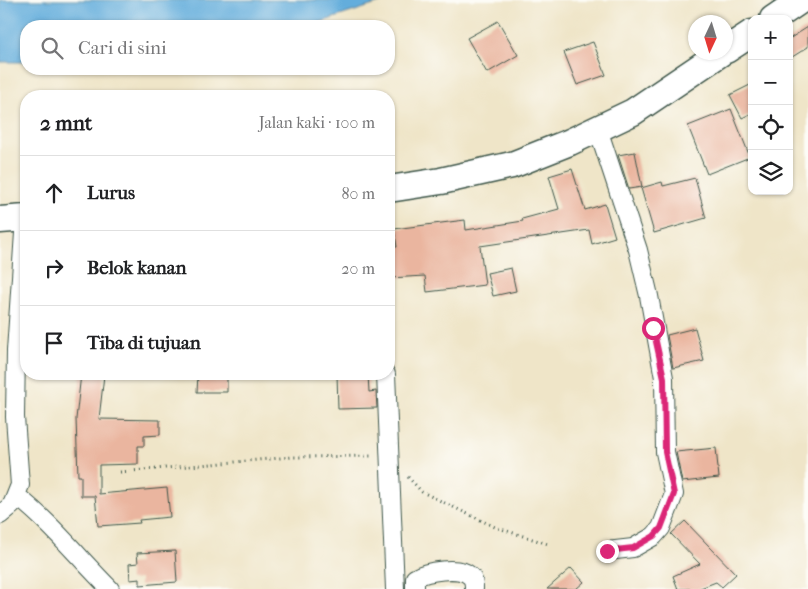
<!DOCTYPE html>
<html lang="id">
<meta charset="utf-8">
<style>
body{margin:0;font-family:"IM FELL French Canon",serif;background:#f6f6f6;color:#202124}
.controls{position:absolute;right:15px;top:15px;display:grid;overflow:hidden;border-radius:10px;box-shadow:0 1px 4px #0004}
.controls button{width:45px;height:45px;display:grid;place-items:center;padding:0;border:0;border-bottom:1px solid #e0e0e0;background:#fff;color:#202124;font:25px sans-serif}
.compass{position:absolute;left:688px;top:15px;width:45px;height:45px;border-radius:50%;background:#fff;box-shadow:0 1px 4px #0004;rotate:184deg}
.stop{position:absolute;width:15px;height:15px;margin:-11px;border:4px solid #db2777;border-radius:50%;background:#fff}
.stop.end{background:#db2777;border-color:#fff;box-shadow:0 1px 5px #0008}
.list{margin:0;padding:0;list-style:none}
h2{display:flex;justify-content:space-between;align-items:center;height:65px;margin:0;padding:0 20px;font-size:21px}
h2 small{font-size:16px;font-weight:400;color:#757577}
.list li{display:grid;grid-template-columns:32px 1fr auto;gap:15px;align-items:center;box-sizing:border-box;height:75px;padding:0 20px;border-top:1px solid #e0e0e0}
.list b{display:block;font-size:19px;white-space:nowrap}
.list em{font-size:16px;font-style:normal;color:#757577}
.icon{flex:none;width:28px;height:28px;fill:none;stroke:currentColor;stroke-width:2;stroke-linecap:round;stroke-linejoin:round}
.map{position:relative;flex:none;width:808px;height:589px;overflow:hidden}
.search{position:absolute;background:#fff;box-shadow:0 1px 4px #0004;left:20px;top:20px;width:375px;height:55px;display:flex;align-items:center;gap:12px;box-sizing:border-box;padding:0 18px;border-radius:20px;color:#757577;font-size:19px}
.panel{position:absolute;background:#fff;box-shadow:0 1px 4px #0004;left:20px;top:90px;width:375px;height:290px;border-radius:20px}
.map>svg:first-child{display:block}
.water{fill:#64addc;stroke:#427588}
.building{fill:#eab59f}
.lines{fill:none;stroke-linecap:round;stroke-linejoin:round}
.minor-casing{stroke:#3e564a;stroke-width:20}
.highway-casing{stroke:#3e564a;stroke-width:29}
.path{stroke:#3e564a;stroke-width:3;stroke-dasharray:1 4;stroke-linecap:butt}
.minor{stroke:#fff;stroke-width:18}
.highway{stroke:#fff;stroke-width:26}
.route{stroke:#db2777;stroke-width:6}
</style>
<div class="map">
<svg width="808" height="589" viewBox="0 0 808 589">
<rect width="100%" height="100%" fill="#fdfcf7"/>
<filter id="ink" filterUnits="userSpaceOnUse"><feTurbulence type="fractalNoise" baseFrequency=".02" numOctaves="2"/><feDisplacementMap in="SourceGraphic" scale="10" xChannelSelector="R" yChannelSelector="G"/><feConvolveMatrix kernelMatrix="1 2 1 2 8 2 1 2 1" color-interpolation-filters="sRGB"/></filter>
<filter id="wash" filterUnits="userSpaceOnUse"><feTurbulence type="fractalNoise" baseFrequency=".0096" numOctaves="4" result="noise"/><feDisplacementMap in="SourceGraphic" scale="20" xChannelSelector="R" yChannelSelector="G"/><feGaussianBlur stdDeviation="1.12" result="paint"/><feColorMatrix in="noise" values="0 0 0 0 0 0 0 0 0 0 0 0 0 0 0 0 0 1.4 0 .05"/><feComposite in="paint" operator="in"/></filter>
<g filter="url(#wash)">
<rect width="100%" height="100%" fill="#efe5c8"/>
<path class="water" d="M0,0H389L309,26H26V62H0Z"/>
<g id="blocks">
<path class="building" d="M498,21L518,55L487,73L467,38Z
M808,27V47L789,59V39Z
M593,42L606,75L577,85L564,52Z
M752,84V113L742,118L730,95Z
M731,109L750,157L707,174L688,126Z
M635,152L642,187L629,189L618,155Z
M572,169L585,210L605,204L615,237L592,244L589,230L480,246L485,285L427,292L425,276L389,278V247H397L394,229L465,220L466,230L523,221L522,219L559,209L549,176Z
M695,178L706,218L654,233L641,188L662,182L663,186Z
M511,268L516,291L493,296L487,273Z
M695,328L704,361L673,368L667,335Z
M81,374L104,375L99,419L160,420V435L144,436V446H138V464L99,465V494L167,488L170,517L139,520L140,523L98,526L95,496H81V476H78L76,419Z
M198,374H227V392H197Z
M337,374H368L369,392L376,391L377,408L338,409Z
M716,448L719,478L682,482L676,452Z
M685,521L736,574L722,587L716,582L698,589H678L673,576L700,564L671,534Z
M175,551L177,582L140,585V579L130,580L129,564L138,563L137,553Z
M571,568L584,582L576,589H547Z"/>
</g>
</g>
<g filter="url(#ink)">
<use href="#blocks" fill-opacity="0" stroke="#3e564a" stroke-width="1"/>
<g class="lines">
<defs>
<path id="minor" d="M598,129L638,250L649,296L664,378L665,452L674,494L661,528L654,536L633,548L607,551
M386,374L395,589
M18,497C52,524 79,558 110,589
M0,515L12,505L20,485L15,417L16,351L25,218
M415,589V578C426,571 459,566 469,575C474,579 474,583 474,589"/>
<path id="highway" d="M773,19L801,0
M726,50L752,33
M389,189L441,181L512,165L570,142L633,112L722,52
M0,220L26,218"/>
</defs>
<use href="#minor" class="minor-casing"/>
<use href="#highway" class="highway-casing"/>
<path class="path" d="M120,472L292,457L372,456
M408,477L422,492L495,527L548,544"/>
<use href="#minor" class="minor"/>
<use href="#highway" class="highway"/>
</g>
</g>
<g class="lines" filter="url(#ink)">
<path class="route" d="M607,551L633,548L654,536L661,528L674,494L665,452L664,378L653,328"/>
</g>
</svg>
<div class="controls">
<button>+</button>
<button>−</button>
<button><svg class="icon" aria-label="locate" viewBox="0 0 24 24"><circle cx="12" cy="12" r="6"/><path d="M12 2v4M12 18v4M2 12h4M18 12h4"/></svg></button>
<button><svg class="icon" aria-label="layers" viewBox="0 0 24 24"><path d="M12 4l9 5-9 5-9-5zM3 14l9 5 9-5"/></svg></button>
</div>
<svg class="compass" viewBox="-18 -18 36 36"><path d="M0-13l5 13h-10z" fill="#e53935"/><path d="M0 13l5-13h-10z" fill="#757577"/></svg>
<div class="stop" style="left:653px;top:328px"></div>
<div class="stop end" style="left:607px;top:551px"></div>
<div class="search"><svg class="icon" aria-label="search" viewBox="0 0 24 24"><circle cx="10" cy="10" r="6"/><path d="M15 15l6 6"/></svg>Cari di sini</div>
<section class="panel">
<h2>2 mnt<small>Jalan kaki · 100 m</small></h2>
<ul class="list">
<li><svg class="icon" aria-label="ahead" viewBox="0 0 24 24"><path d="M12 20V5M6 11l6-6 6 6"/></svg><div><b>Lurus</b></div><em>80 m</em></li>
<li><svg class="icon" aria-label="right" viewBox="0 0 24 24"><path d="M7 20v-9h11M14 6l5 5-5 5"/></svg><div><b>Belok kanan</b></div><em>20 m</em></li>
<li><svg class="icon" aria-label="arrive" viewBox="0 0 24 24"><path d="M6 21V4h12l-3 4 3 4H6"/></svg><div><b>Tiba di tujuan</b></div></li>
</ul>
</section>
</div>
